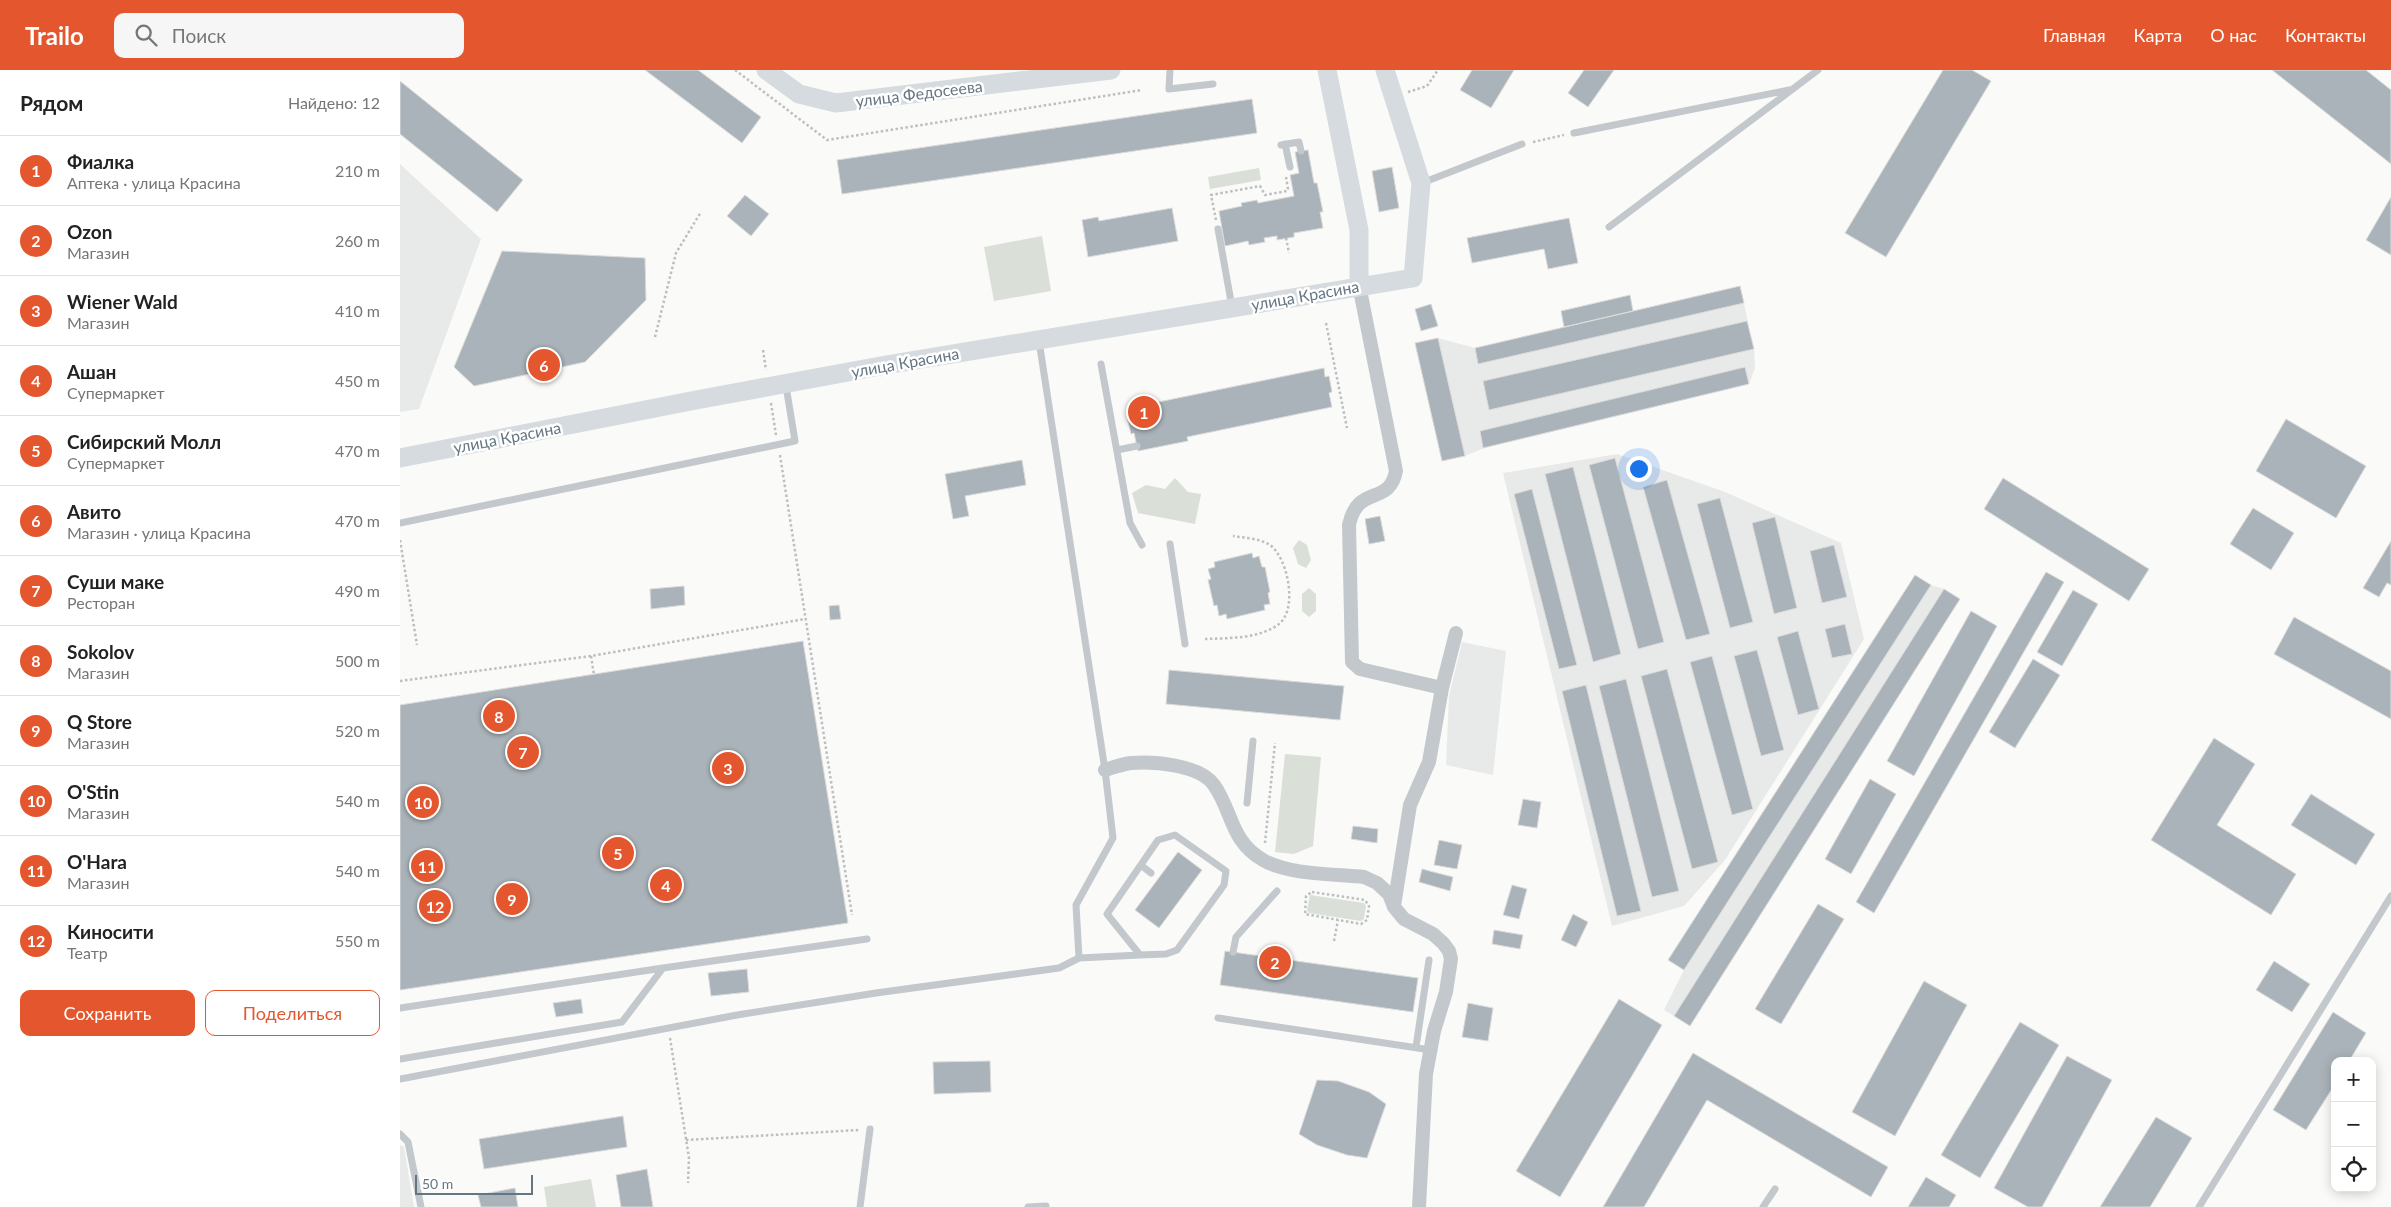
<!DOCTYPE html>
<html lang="ru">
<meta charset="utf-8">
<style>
body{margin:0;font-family:Lato,sans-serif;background:#f6f6f6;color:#222}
.controls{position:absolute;right:15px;bottom:15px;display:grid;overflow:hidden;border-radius:10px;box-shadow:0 2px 12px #0003}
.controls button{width:45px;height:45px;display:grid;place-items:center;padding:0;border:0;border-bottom:1px solid #e0e0e0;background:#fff;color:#222;font:25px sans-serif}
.scale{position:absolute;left:15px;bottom:12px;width:118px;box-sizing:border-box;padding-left:5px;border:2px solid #657683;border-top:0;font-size:14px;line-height:18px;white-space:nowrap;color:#657683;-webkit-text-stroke:4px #fff;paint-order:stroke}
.you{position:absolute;left:1238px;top:398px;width:18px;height:18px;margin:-12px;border:4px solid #fff;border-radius:50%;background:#1a73e8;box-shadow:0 0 0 8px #1a73e833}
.badge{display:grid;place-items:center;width:32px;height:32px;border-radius:50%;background:#e4572e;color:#fff;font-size:16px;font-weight:700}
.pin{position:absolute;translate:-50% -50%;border:2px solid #fff;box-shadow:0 1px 5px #0006}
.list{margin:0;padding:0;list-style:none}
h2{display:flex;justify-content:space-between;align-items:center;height:65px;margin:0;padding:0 20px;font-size:21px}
h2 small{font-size:16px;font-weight:400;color:#767676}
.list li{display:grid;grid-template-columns:32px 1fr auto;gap:15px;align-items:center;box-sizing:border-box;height:70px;padding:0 20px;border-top:1px solid #e0e0e0}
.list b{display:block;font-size:19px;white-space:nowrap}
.list p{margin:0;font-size:16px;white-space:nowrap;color:#767676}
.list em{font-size:16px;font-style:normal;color:#767676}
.actions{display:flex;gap:10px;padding:15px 20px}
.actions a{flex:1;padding:11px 0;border:1px solid #e4572e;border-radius:10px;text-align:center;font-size:18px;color:#e4572e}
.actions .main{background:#e4572e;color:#fff}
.icon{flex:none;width:28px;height:28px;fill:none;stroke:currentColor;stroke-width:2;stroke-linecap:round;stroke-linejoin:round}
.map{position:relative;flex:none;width:1991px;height:1137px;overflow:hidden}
header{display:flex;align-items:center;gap:30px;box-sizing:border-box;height:70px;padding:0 25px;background:#e4572e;color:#fff}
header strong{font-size:24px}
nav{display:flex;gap:28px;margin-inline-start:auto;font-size:18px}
.search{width:350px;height:45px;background:#f6f6f6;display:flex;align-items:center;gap:12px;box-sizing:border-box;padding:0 18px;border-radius:10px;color:#767676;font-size:19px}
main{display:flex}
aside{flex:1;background:#fff}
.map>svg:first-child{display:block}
.built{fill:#e8e9e9}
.green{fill:#dadfd7}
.building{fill:#aab3b9;stroke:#dcdcda}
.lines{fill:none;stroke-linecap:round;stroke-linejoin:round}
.path{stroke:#bbbfc2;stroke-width:2.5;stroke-dasharray:2.5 2.5;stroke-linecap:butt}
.lane{stroke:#c3c8cc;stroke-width:7}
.street{stroke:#c3c8cc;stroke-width:14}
.secondary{stroke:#d6dbdf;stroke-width:19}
.labels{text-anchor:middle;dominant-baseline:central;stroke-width:5;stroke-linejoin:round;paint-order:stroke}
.street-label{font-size:16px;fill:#657683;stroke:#fff}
</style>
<header>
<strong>Trailo</strong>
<div class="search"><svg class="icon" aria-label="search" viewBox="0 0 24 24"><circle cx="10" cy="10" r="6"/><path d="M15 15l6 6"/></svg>Поиск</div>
<nav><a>Главная</a><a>Карта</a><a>О нас</a><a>Контакты</a></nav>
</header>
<main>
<aside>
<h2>Рядом<small>Найдено: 12</small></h2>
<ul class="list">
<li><span class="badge">1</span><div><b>Фиалка</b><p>Аптека · улица Красина</p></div><em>210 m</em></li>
<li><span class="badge">2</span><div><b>Ozon</b><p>Магазин</p></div><em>260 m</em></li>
<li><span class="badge">3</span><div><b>Wiener Wald</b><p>Магазин</p></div><em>410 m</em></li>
<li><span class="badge">4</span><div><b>Ашан</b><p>Супермаркет</p></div><em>450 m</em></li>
<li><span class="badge">5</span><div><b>Сибирский Молл</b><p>Супермаркет</p></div><em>470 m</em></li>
<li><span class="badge">6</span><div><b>Авито</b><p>Магазин · улица Красина</p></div><em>470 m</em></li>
<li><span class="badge">7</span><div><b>Суши маке</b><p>Ресторан</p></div><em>490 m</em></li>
<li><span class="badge">8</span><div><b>Sokolov</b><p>Магазин</p></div><em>500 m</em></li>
<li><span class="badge">9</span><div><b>Q Store</b><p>Магазин</p></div><em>520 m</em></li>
<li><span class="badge">10</span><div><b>O'Stin</b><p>Магазин</p></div><em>540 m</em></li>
<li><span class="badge">11</span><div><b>O'Hara</b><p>Магазин</p></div><em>540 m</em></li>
<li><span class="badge">12</span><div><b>Киносити</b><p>Театр</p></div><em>550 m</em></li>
</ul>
<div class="actions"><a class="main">Сохранить</a><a>Поделиться</a></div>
</aside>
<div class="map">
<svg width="1991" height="1137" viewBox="0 0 1991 1137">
<rect width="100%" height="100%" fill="#fafaf8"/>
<path class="built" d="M0,94L81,169L19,339L0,342Z
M1340,216L1354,279L1355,298L1349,314L1084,378L1065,386L1042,391L1015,273L1038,268L1075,278Z
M1217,384L1325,422L1441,473L1464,569L1325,790L1284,836L1212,856L1103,403Z
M1531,515L1544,519L1560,529L1290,956L1264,940L1284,900Z
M1062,572L1106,581L1093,705L1046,695L1049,626Z
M0,1075L4,1077L14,1137H0Z"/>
<path class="green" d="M859,98L861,110L810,119L808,107Z
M642,166L651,221L594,231L584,177Z
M775,408L788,422L801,424L795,454L738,443L732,423L746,415L765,419Z
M899,470L907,475L911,490L906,498L898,494L893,478Z
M909,518L916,524V541L909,547L902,541V524Z
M885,684L921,687L913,776L894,784L875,782Z
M910,825L964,833L966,836L964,849L961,851L909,843L907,840Z
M191,1109L196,1137H147L144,1117Z"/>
<path class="building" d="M245,0H298L361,47L342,73Z
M1072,0H1114L1091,38L1060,20Z
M1184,0H1214L1188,37L1168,23Z
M1543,0H1572L1591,11L1486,187L1445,163Z
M1872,0H1966L1991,20V94Z
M0,11L123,110L97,142L0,64Z
M852,29L857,63L442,124L437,90Z
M908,80L914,113H917L923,142H920L923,158L894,163V167L877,170V166L864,168L865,172L849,175L848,171L825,176L819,141L842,136L841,133L857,130L858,133L894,126L890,105L899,103L895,82Z
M992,97L999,138L979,142L972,101Z
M345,125L369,144L351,166L327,146Z
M1991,127V185L1966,170Z
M772,138L778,171L688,187L682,150L698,147L699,151Z
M1169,148L1178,193L1148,199L1144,179L1072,193L1067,168Z
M102,181L245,188L246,230L185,292L74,316L54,297Z
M1340,216L1344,233L1078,294L1075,278Z
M1230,225L1233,241L1164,257L1161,241Z
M1031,234L1038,256L1021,261L1015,239Z
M1347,251L1354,279L1089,340L1083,311Z
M1038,268L1065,386L1042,391L1015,273Z
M1345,297L1349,314L1083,378L1080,361Z
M924,298L925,307L929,306L932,322L929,323L932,337L787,367L788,371L738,381L734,363L731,364L727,347H731L729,338Z
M1886,349L1966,396L1936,448L1856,401Z
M1215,388L1264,572L1238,579L1189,395Z
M622,390L626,415L565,426L569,446L553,449L545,404Z
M1173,397L1221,584L1193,592L1145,404Z
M1603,408L1749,499L1729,531L1584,439Z
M1267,410L1310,564L1286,570L1243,417Z
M1132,419L1177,595L1159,599L1114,424Z
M1320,428L1353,552L1330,558L1297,434Z
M1853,438L1894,463L1871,500L1830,474Z
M980,446L985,471L969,474L965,449Z
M1375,447L1397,538L1374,544L1352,453Z
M1991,471V515L1987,513L1979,527L1963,518Z
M1434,475L1447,527L1422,533L1410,481Z
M852,483L853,488L859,486L862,497H865L870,522L868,523L870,534L864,535L865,540L827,549L826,544L819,546L817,535L814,536L808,510L811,509L808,499L815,497L814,492Z
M1646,502L1664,512L1474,843L1456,832Z
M1515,505L1531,515L1284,900L1268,890Z
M284,516L285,535L251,539L250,519Z
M1544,519L1560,529L1290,956L1274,946Z
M1673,520L1698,534L1662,596L1637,582Z
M439,535L441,549L430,550L429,536Z
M1571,541L1597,556L1514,706L1487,691Z
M1894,547L1991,601V649L1874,584Z
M1445,554L1452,584L1432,588L1425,559Z
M1398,561L1419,639L1398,645L1377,567Z
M403,571L448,853L0,920V635Z
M1357,580L1384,680L1361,686L1334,586Z
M1312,586L1353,739L1332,745L1290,592Z
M1633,589L1660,605L1615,678L1589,662Z
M1267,599L1318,792L1292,799L1241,606Z
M769,600L944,616L940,650L766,634Z
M1226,609L1279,821L1252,827L1199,616Z
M1186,615L1241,841L1217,846L1162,621Z
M1814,668L1855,694L1817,755L1896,804L1871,845L1751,770Z
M1470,709L1496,724L1451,804L1425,789Z
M1911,724L1975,764L1956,795L1891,755Z
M1123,729L1141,732L1137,758L1118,755Z
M953,756L978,759L977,773L951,769Z
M1039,770L1062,775L1057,799L1034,795Z
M778,782L802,800L759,858L735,840Z
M1022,799L1053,807L1050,821L1019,812Z
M1112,815L1127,819L1119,849L1103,845Z
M1418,834L1444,849L1381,954L1355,939Z
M1173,844L1188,852L1176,877L1161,870Z
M1094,860L1123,865L1120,879L1092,874Z
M825,881L1018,908L1013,942L820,915Z
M1874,891L1910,914L1892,942L1856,920Z
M347,899L349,922L311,926L308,903Z
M1524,911L1567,935L1495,1066L1452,1042Z
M181,929L183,943L156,947L153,933Z
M1219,929L1262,955L1160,1127L1116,1101Z
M1068,933L1093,938L1088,971L1062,967Z
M1933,942L1966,963L1949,991H1935V1014L1906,1060L1873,1040Z
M1620,952L1659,975L1580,1108L1541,1085Z
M1293,983L1488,1097L1471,1127L1307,1030L1244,1137H1203Z
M1667,986L1712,1010L1642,1137H1628L1594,1118Z
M590,991L591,1022L534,1024L533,992Z
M917,1010L938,1011L969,1022L986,1034L967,1088L947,1085L917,1075L899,1064Z
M223,1046L227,1077L84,1099L79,1069Z
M1756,1047L1792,1068L1750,1137H1700Z
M247,1099L253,1137H221L216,1105Z
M1526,1107L1556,1125L1549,1137H1508Z
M115,1118L118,1137H81L78,1125Z"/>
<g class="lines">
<path class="path" d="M335,0L427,70L742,20
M1008,22L1027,16L1038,0
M1133,72L1164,65
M816,150L811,125L860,116L865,125L887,121L888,119L886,107
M886,168L889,183
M926,253L947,358
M255,267L276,183L301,142
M363,280L366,300
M371,333L376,365
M380,385L452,845
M0,470L17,575
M805,569C829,568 859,569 879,554C898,539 888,488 870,475C859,468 845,468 833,466
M191,586L194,605
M0,611L191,586L405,549
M865,773L875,673
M912,822L965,830L969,836L967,850L961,854L905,844L906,826Z
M934,871L938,850
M270,968L289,1088L288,1113
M286,1070L459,1060"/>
<path class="lane" d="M770,0L769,19L813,14
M1174,63L1389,20
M885,74L890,97
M881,75L899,72L901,81
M1022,113L1122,74
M1209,157L1418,0
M818,159L832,237
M701,294L730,453L742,475
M717,380L737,376
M0,453L395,371L386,316
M770,474L785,574
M847,733L853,671
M775,765L826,801L824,815L777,880L766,884L740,885L707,844L758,770Z
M742,796L751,803
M833,882L836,867L877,821
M679,888L740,885
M0,938L263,898
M818,948L1031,980
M1016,977L1029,890
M0,989L222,952L263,898L467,869
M0,1009L337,945L476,923L659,898L679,888L676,835L713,768L705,700L639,271
M0,1064L8,1072L21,1137
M460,1137L470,1059
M628,1137L646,1136
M1363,1137L1375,1119
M1799,1137L1991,826"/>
<path class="street" d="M959,215L996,401C989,437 958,413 949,455L952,592L960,599L1042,618
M705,700C714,697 723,694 731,693C754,691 800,695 814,715C833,742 830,771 863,790C888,805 935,804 964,807L977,813L989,824L994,837L1004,849L1033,864L1043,873L1049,881L1051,889L1046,922L1034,961L1026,1004L1019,1137
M994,836L1010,735L1029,692L1042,618L1056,563"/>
<path class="secondary" d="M366,0L399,24L436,33L711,0
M927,0L959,160V215
M0,388L296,330L486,295L1013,208L1021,113L985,0"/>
</g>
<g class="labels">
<g class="street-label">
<text transform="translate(519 23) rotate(-7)">улица Федосеева</text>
<text transform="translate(905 225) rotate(-10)">улица Красина</text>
<text transform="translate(505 292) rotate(-10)">улица Красина</text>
<text transform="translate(107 367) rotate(-11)">улица Красина</text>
</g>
</g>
</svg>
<div class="controls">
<button>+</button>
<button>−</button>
<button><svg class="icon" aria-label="locate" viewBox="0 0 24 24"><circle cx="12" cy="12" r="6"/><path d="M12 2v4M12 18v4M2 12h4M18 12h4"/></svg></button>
</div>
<div class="scale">50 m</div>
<div class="you"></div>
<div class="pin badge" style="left:744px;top:342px">1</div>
<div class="pin badge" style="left:875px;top:892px">2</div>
<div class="pin badge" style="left:328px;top:698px">3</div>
<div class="pin badge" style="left:266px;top:815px">4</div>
<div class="pin badge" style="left:218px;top:783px">5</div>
<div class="pin badge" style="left:144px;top:295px">6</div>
<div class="pin badge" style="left:123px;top:682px">7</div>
<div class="pin badge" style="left:99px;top:646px">8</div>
<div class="pin badge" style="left:112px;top:829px">9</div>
<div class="pin badge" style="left:23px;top:732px">10</div>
<div class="pin badge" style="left:27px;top:796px">11</div>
<div class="pin badge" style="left:35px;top:836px">12</div>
</div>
</main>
